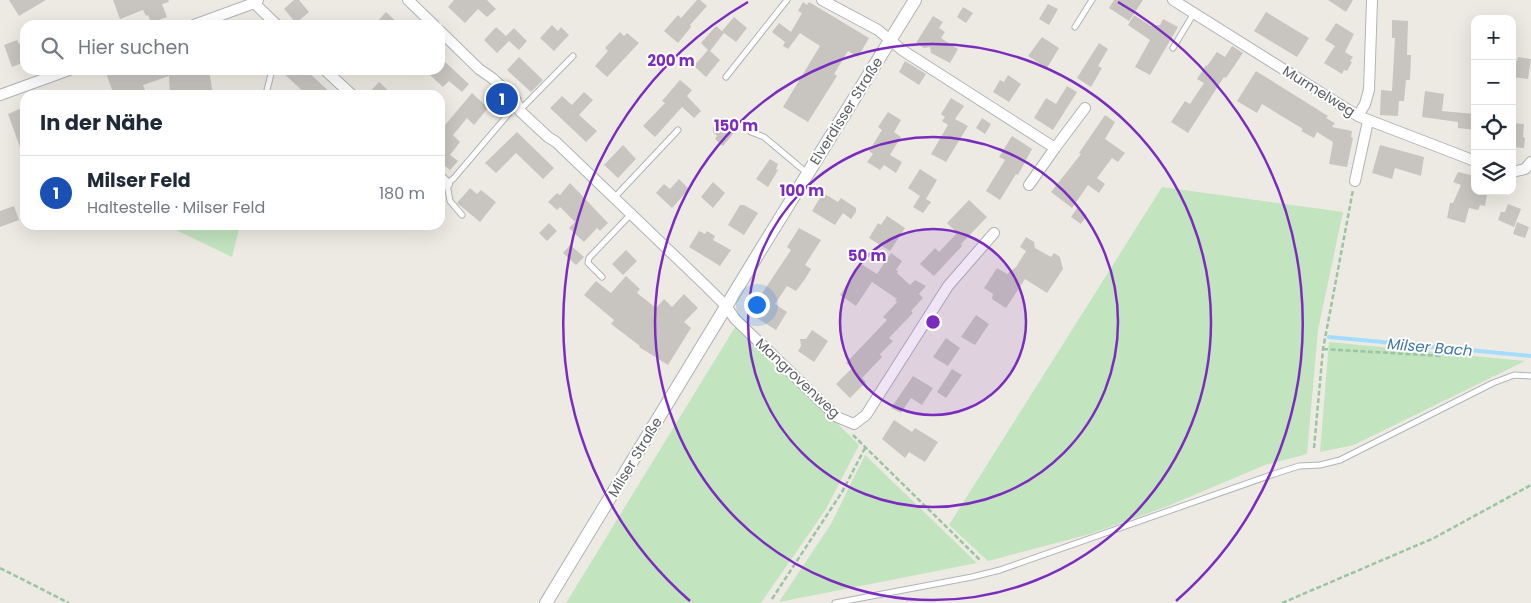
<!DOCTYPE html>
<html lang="de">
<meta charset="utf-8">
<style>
body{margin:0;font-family:Poppins,sans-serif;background:#f6f6f7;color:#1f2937}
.controls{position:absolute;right:15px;top:15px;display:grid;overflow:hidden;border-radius:10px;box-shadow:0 5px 20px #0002}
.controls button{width:45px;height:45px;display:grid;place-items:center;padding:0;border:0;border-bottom:1px solid #e0e1e3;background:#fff;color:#1f2937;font:25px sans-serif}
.you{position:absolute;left:756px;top:304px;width:18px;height:18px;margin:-12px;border:4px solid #fff;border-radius:50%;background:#1a73e8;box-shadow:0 0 0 8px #1a73e833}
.badge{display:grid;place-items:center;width:32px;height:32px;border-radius:50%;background:#e43432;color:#fff;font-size:16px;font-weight:700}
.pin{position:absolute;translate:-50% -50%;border:2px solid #fff;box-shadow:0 1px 5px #0006}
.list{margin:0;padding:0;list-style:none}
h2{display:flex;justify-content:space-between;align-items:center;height:65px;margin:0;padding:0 20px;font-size:21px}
h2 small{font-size:16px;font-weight:400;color:#747a83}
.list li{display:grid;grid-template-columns:32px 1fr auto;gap:15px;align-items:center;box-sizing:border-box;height:75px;padding:0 20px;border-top:1px solid #e0e1e3}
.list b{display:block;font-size:19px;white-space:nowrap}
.list p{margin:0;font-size:16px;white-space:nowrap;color:#747a83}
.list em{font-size:16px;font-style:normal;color:#747a83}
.icon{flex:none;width:28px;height:28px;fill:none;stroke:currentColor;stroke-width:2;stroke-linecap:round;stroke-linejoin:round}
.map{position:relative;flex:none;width:1531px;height:603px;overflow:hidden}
.search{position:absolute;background:#fff;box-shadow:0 5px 20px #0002;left:20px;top:20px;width:425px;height:55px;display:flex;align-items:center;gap:12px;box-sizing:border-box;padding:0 18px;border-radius:15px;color:#747a83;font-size:19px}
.panel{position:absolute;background:#fff;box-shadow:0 5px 20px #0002;left:20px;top:90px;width:425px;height:140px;border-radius:15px}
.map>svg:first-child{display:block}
.green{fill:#c2e4bf}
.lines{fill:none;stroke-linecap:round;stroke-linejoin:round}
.stream{stroke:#a3dcfd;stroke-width:4}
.building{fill:#c8c5c0}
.service-casing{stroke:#b0b4b8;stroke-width:7}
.minor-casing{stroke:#b0b4b8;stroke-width:12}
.tertiary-casing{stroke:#b0b4b8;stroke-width:14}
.path{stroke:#99c5a3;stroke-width:2.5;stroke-dasharray:5 2.5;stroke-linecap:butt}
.service{stroke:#fff;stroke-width:5}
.minor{stroke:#fff;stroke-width:10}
.tertiary{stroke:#fff;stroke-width:12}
.ring{fill:none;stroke:#7b2cbf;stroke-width:2.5}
.labels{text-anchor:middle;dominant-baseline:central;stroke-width:4;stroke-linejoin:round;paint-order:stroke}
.street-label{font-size:14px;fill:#5b5f63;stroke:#fff}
.water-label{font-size:15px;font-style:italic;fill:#3e78a6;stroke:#fff}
.centre{fill:#7b2cbf;stroke:#fff;stroke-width:2.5}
.ring-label{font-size:15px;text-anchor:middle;font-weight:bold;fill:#7b2cbf;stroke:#fff;stroke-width:4;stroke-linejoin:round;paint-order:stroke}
</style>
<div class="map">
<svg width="1531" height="603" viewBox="0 0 1531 603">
<rect width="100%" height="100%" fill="#edeae3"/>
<path class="green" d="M1162,187L1343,212L1318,330L1307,454L1265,465L1168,506L1090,534L988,561L949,525Z
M178,225H240L232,257L176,230Z
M737,324L859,445L826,509L761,603H566Z
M1329,342L1525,361L1354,445L1320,452Z
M865,455L977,563L779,602L831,524Z"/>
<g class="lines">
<path class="stream" d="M1329,337L1531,356"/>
</g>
<path class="building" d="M9,0H46L19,16Z
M113,0H168L169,2L162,4L167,17L151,23L148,15L146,16L143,10L120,19Z
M294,0H299L309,12L296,23L284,9Z
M454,0H487L496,9L487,17L478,9L465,23L448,7Z
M697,0H700L707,6L690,25L691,27L678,43L664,31L678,15L681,18Z
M1114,0H1143L1129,21L1109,8Z
M1328,0H1353L1346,12Z
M803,2L807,5L809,2L869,38L858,57L848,51L834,74L837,76L808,122L783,107L820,46L800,33L788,49L783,46L785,42L772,32L779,23L791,32L802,13L798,11Z
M1048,4L1058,9L1049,25L1039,19Z
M963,7L973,13L966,23L957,17Z
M386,12L400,25H374Z
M1266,12L1309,38L1297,57L1254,31Z
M1134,15L1151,26L1160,25L1163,19L1178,27L1150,75L1135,67L1150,40L1128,25Z
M933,16L943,22L939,28L945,32L941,38L958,49L950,63L931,53L930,47L924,48L916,43Z
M734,17L747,28L736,42L724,33L710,51L720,60L706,77L694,66L708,50L701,43L716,26L722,31Z
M1392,20L1408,21L1407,55H1411L1410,80H1406L1404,101H1399L1398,116L1380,115L1381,90L1392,91L1395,38H1392Z
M1336,23L1354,34L1345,52L1353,57L1350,61L1352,62L1347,71L1344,70L1342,74L1324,63L1335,46L1325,40Z
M552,25L558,31L561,27L569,35L554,51L540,38Z
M496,27L506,36L514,28L527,41L519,50L509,41L497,53L484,40Z
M620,32L624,36L627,33L639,43L607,77L595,66L608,51L605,48Z
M1042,37L1059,48L1047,68L1028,56Z
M17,40L19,44L23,43L25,49V62L12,67L4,45Z
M1099,43L1108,49L1098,66L1102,68L1091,87L1077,78Z
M1232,46L1243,53L1226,78L1224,77L1188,133L1171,122L1185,101L1190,104L1204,83L1197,79L1206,65L1207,66L1217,52L1225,57Z
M519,57L543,80L531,92L507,70Z
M1518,57L1531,59L1528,79L1512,77V60L1517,61Z
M444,61L469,84L462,92L449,81L443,87L430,75L435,70H440V65Z
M905,61L926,74L919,85L899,72Z
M114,70H209L213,95H170L169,76L143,85L147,95H114L106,73Z
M280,70H306L333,95H307Z
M1256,71L1328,116L1326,118L1335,123L1332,127L1352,131L1351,137L1353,138L1347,167L1329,164L1333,142L1317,132L1314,138L1301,131L1303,129L1262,104L1257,113L1237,101Z
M1008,75L1021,84L1009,102L993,92L1000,80L1004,82Z
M680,80L692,90L687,96L701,111L694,118L682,107L655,137L643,126L665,103L662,101Z
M379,82L393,95H367Z
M1067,86L1077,92L1053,130L1034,118L1046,98L1056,104Z
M1425,91L1444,94L1442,111L1475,114V130L1458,128V122L1422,117Z
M584,92L593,100L579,115L597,131L586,142L550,108L562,96L572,105Z
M472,93L488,108L474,125L467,118L453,135L460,142L450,155L458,161L450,170L440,162L444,157L440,154V131Z
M951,98L964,106L955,119L968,126L946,162L931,154L948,125L942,121L945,117L941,114Z
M22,108L25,115V158H24L8,114Z
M888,112L901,120L894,132L901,137L890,155L902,162L896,173L884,165L880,170L867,162L873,154L869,151L882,130L878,127Z
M1105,115L1115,122L1105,139L1125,153L1118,162L1112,158L1097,178L1105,184L1099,193L1088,185L1072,208L1051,192L1081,154L1079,153Z
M722,117L737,129L723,146L715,139L717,136L713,132V128Z
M982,118L991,124L985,134L976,128Z
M1512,123L1524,124L1523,137L1525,138L1524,148L1513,147L1514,138L1512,137Z
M517,132L554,168L543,179L516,153L496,173L485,163Z
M1012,136L1032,149L1018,175L1016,174L1000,200L986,191L1005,160L999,157Z
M623,145L636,159L618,178L604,165Z
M1380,145L1424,157L1421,176L1395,168L1392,179L1372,173Z
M770,159L778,164L776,169L778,170L768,187L756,179Z
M920,169L937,180L926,199L931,202L923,213L913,207L920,196L908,188Z
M1458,172L1475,176V191L1487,194L1485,206L1480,205L1478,210L1469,208L1465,223L1447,218L1450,203H1453L1461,185L1453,182Z
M679,179L689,189L672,208L656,193L664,184L670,189Z
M713,182L725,193L713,208L701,197Z
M570,183L608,223L600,231L597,228L584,242L569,228L575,222L560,207L557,210L548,202L557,193L560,195Z
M470,188L477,194L481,190L496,202L480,222L457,203Z
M823,193L838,202L841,198L856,208V212L851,219L843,213L835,225L812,211Z
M969,200L987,217L961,244L962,246L934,276L920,264L935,248L939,252L957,233L947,223Z
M1508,204L1521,209L1514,227L1498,220L1501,212H1505Z
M740,205H744L758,213L744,235L728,225Z
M14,206L19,220L0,227V211Z
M1077,208L1087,215L1081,224L1071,217Z
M887,216L905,228L890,251L869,238L878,223L881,225Z
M1517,222L1529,227L1525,238L1513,234Z
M549,223L557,231L547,241L539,233Z
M799,228L821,240L805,265L811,269L805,279L796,291L787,286L775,304L787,312L776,330L749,313L791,250L787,247Z
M699,231L705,234L707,231L715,236L713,240L731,250L720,266L689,247Z
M1026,237L1034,242L1035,248L1051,257L1054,253L1060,257L1063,269L1047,293L1025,279L1006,308L992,299L993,294L984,288L997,268L1007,274L1016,267L1026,251L1020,247Z
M570,245L584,257L576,265L563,253Z
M626,250L637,261L623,275L612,264Z
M891,253L902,261L896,270L898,271L897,273L910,285L915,280L926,286L919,294L923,298L911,311L913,313L889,338L893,341L880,354L882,357L862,378L866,382L850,398L836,384L852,368L846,363L887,320L883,317L897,302L895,300L897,299L872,282L856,306L840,295L861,264L877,274Z
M626,276L640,289L637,293L656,308L664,299L672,307L684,294L698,308L684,322L691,328L668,365L639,347L640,346L611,324L614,320L584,295L596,281L611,293Z
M976,315L989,324L975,345L961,337Z
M812,330L828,341L814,362L798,351L801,346L800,339H806Z
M946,338L960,348L948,366L933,357Z
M952,369L962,375L946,398L937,392Z
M913,376L933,388L922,405L911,398L901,413L891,408Z
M894,420L912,432L915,428L938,442L925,462L909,452L905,458L882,439Z"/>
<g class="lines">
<defs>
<path id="service" d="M1075,27L1092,0
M1173,48L1194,13
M726,77L787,0
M266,94L272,70
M520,110L573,56
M751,132L764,137L807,173
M614,198L678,130
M462,215L450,201L447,184L454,178L516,105
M602,277L588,263L589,258L631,214
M835,603L972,577L1000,570L1274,474L1299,466L1320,465L1340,460L1493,383L1514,375L1531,376"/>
<path id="minor" d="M408,0L434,25
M822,0L878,30L902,50L1055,148L1085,108
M1173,0L1358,116L1475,161
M254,3L277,25
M194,25L254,3L258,0
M440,31L479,69L492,78L515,99L520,111L548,137L556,142L706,286L726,306L735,319L837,417L854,424L866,415L948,286L994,233
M325,70L352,95
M0,95L69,70
M1358,116L1365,104L1369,90L1372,0
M1512,172L1525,169L1531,162
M440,177L447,184
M1355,181L1368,121
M1029,185L1055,148"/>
<path id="tertiary" d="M546,603L755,259L915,0"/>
</defs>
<use href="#service" class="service-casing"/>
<use href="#minor" class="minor-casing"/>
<use href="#tertiary" class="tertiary-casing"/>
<path class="path" d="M1323,349L1441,356
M853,435L981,561
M1314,448L1323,349L1353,190
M0,568L69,603
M772,599L842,492L865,448
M1282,603L1434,538L1531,485"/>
<use href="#service" class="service"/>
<use href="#minor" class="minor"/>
<use href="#tertiary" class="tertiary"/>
</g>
<circle cx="933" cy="322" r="93" fill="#7b2cbf" fill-opacity=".12"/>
<g class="ring">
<circle cx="933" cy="322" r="93"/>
<circle cx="933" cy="322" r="185"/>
<circle cx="933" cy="322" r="278"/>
<path d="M690 601A370 370 0 0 1 748 2M1118 2A370 370 0 0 1 1176 601"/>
</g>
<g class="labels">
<g class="street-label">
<text transform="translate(1319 91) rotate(32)">Murmelweg</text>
<text transform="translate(846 111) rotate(-58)">Elverdisser Straße</text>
<text transform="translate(798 378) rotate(43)">Mangrovenweg</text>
<text transform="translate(635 457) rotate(-59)">Milser Straße</text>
</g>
<g class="water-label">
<text transform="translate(1430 347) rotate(5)">Milser Bach</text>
</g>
</g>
<circle cx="933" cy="322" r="8" class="centre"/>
<g class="ring-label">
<text x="671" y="66">200 m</text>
<text x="736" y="131">150 m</text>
<text x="802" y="196">100 m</text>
<text x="867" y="261">50 m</text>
</g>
</svg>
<div class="controls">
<button>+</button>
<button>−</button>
<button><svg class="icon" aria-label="locate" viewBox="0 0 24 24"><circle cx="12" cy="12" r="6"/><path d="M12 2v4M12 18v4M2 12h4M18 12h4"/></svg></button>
<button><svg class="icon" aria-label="layers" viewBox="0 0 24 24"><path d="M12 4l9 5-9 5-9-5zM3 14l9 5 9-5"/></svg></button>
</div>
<div class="you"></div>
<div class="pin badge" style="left:502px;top:99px;background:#1a4fb4">1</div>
<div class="search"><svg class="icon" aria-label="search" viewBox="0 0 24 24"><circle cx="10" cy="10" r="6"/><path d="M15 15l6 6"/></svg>Hier suchen</div>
<section class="panel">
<h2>In der Nähe<small></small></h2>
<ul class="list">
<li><span class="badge" style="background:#1a4fb4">1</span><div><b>Milser Feld</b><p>Haltestelle · Milser Feld</p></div><em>180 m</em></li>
</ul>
</section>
</div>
